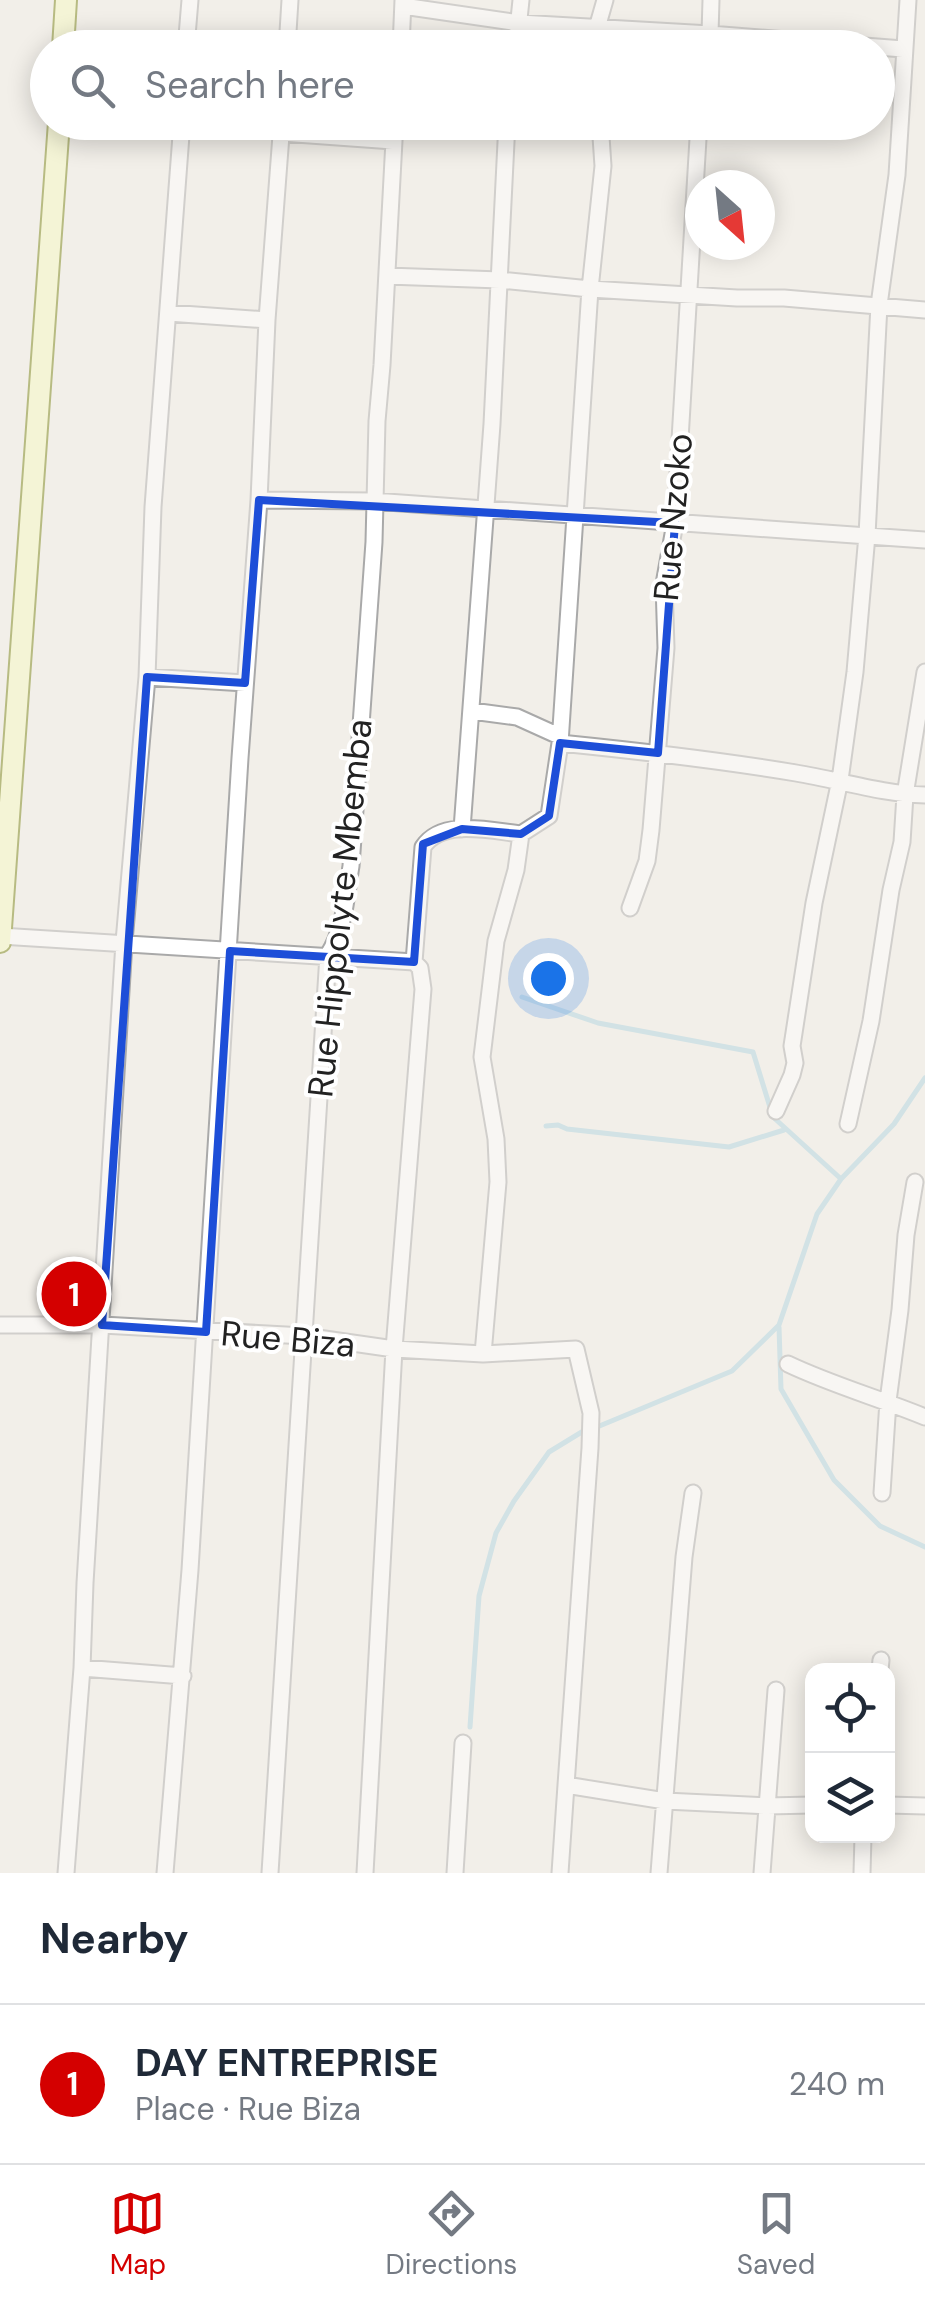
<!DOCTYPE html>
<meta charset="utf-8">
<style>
body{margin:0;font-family:"DM Sans",sans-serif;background:#f6f6f7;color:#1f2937}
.controls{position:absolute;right:30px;bottom:30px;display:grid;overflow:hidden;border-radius:20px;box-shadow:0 5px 25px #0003}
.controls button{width:90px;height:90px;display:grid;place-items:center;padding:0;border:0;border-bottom:2px solid #e0e1e3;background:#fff;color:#1f2937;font:50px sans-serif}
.compass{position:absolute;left:685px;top:170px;width:90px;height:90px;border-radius:50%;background:#fff;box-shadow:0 5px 25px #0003;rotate:153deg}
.you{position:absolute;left:548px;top:978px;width:35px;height:35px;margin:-25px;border:8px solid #fff;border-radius:50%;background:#1a73e8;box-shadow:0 0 0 15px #1a73e833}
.badge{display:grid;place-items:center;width:65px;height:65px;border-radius:50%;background:#d40000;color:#fff;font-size:32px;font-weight:700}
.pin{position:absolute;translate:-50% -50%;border:5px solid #fff;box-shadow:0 2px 10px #0006}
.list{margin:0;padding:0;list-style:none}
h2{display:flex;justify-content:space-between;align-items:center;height:130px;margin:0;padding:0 40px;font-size:42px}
h2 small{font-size:32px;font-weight:400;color:#747a83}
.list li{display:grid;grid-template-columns:65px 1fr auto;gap:30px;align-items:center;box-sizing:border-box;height:160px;padding:0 40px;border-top:2px solid #e0e1e3}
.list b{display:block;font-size:38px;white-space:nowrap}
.list p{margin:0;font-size:32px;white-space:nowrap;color:#747a83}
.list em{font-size:32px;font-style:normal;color:#747a83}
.icon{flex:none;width:55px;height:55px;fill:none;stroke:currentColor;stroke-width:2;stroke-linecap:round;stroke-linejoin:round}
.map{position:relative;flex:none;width:925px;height:1873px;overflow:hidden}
.search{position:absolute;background:#fff;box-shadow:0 5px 25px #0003;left:30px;right:30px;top:30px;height:110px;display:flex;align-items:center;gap:25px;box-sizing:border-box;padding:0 35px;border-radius:55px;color:#747a83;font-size:38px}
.sheet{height:290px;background:#fff}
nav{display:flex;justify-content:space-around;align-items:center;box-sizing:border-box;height:140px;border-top:2px solid #e0e1e3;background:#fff;font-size:28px;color:#747a83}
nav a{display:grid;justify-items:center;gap:5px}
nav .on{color:#d40000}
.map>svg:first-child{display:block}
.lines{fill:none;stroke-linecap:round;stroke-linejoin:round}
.stream{stroke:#aad3df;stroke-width:5}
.street-casing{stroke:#a9a9a9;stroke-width:19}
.secondary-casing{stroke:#707d05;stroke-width:24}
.street{stroke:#fff;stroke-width:15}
.secondary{stroke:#f7fabf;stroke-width:20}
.marked{fill:none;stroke:#1d4ed8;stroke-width:8;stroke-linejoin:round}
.labels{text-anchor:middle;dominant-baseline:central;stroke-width:8;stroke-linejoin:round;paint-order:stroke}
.street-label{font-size:35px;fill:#222;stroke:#fff}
</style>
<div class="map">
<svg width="925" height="1873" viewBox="0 0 925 1873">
<rect width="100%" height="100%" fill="#f2efe9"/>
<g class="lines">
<path class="stream" d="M522,997L598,1023L753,1052L773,1117L840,1178
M546,1126L558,1125L567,1129L729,1147L784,1130
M779,1327L781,1389L834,1480L880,1526L925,1547
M597,1427L732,1371L779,1325L817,1214L841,1179L894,1124L925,1078
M470,1727L479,1596L496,1533L514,1501L549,1452L585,1430"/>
<defs>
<path id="street" d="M403,6L519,23L710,34L903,49
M186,48L190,0
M287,48L290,0
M401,48L403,0
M516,48L521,0
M599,48L597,28L605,0
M706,48L710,34L711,0
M282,133L393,141
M387,276L500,280L590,289L737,298H784L925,310
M168,313L267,320
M259,500L373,501L925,540
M147,677L245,683
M472,711L517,717L559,736
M560,743C639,751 718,760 796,773C839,780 882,794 925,795
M462,829L492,424L507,122
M630,908L647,861L651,830L666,648L664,584L675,523L699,122
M0,936L414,962
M776,1111L792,1075L795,1063L792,1046L814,903L840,780L855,672L867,535L879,305L897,175L908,0
M848,1124L871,1021L891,890L902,842L905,795L925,672
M0,1325H102L304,1336L394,1349L483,1354L576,1349L591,1413L590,1448L566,1785L665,1801L767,1806L812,1805
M483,1354L498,1182L496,1139L482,1057L496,941L516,870L521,834L549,816L560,743L590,289L603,166L600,122
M788,1364C832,1385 879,1398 925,1417
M882,1493L888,1401L900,1310L906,1235L915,1182
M82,1668L183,1676
M880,1670L881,1660
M888,1805L925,1806
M66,1873L82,1668L85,1583L124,942L147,677L153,507L182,122
M165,1873L190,1570L240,758L259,500L267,320L282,122
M270,1873L328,955C345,928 346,896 351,866L374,542L377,421L382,365L395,122
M365,1873L394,1349L423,989L420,968L414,962L423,847C442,818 491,831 521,834
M455,1873L463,1743
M560,1873L566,1785
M659,1873L684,1557L693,1493
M762,1873L776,1690
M862,1873L863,1836"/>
<path id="secondary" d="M63,48L66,0
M0,942L59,122"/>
</defs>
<use href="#street" class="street-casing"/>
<use href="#secondary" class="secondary-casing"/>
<use href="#street" class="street"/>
<use href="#secondary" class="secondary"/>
</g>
<path d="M0 0H925V1873H0ZM259,500L675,523L658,753L560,743L549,816L521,834L462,829L423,844L414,962L230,951L206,1332L102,1325L147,677L245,683Z" fill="#f2efe9" fill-opacity=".55" fill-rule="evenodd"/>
<path class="marked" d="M259,500L675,523L658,753L560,743L549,816L521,834L462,829L423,844L414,962L230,951L206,1332L102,1325L147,677L245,683Z"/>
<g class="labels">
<g class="street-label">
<text transform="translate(673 517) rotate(-85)">Rue Nzoko</text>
<text transform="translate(340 908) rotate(-84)">Rue Hippolyte Mbemba</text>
<text transform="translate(288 1339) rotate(5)">Rue Biza</text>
</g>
</g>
</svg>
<div class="controls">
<button><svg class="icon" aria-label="locate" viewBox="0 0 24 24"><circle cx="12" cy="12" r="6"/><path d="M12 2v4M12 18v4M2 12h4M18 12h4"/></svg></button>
<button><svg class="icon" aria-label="layers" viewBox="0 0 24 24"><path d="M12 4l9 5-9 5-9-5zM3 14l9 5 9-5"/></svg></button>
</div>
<svg class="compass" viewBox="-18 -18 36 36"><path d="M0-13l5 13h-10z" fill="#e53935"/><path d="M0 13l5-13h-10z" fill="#747a83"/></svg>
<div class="you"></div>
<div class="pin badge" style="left:74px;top:1294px">1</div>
<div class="search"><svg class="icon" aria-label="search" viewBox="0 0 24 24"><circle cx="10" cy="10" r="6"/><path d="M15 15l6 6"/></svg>Search here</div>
</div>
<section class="sheet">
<h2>Nearby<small></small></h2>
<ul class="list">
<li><span class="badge">1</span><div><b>DAY ENTREPRISE</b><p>Place · Rue Biza</p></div><em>240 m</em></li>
</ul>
</section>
<nav>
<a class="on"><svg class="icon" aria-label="map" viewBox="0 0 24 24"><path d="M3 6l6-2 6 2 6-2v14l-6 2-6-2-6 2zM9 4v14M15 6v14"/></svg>Map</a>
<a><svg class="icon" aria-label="directions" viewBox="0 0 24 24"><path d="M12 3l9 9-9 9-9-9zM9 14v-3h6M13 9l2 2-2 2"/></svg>Directions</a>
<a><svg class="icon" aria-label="saved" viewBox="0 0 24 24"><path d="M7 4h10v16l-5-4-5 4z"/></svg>Saved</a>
</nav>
